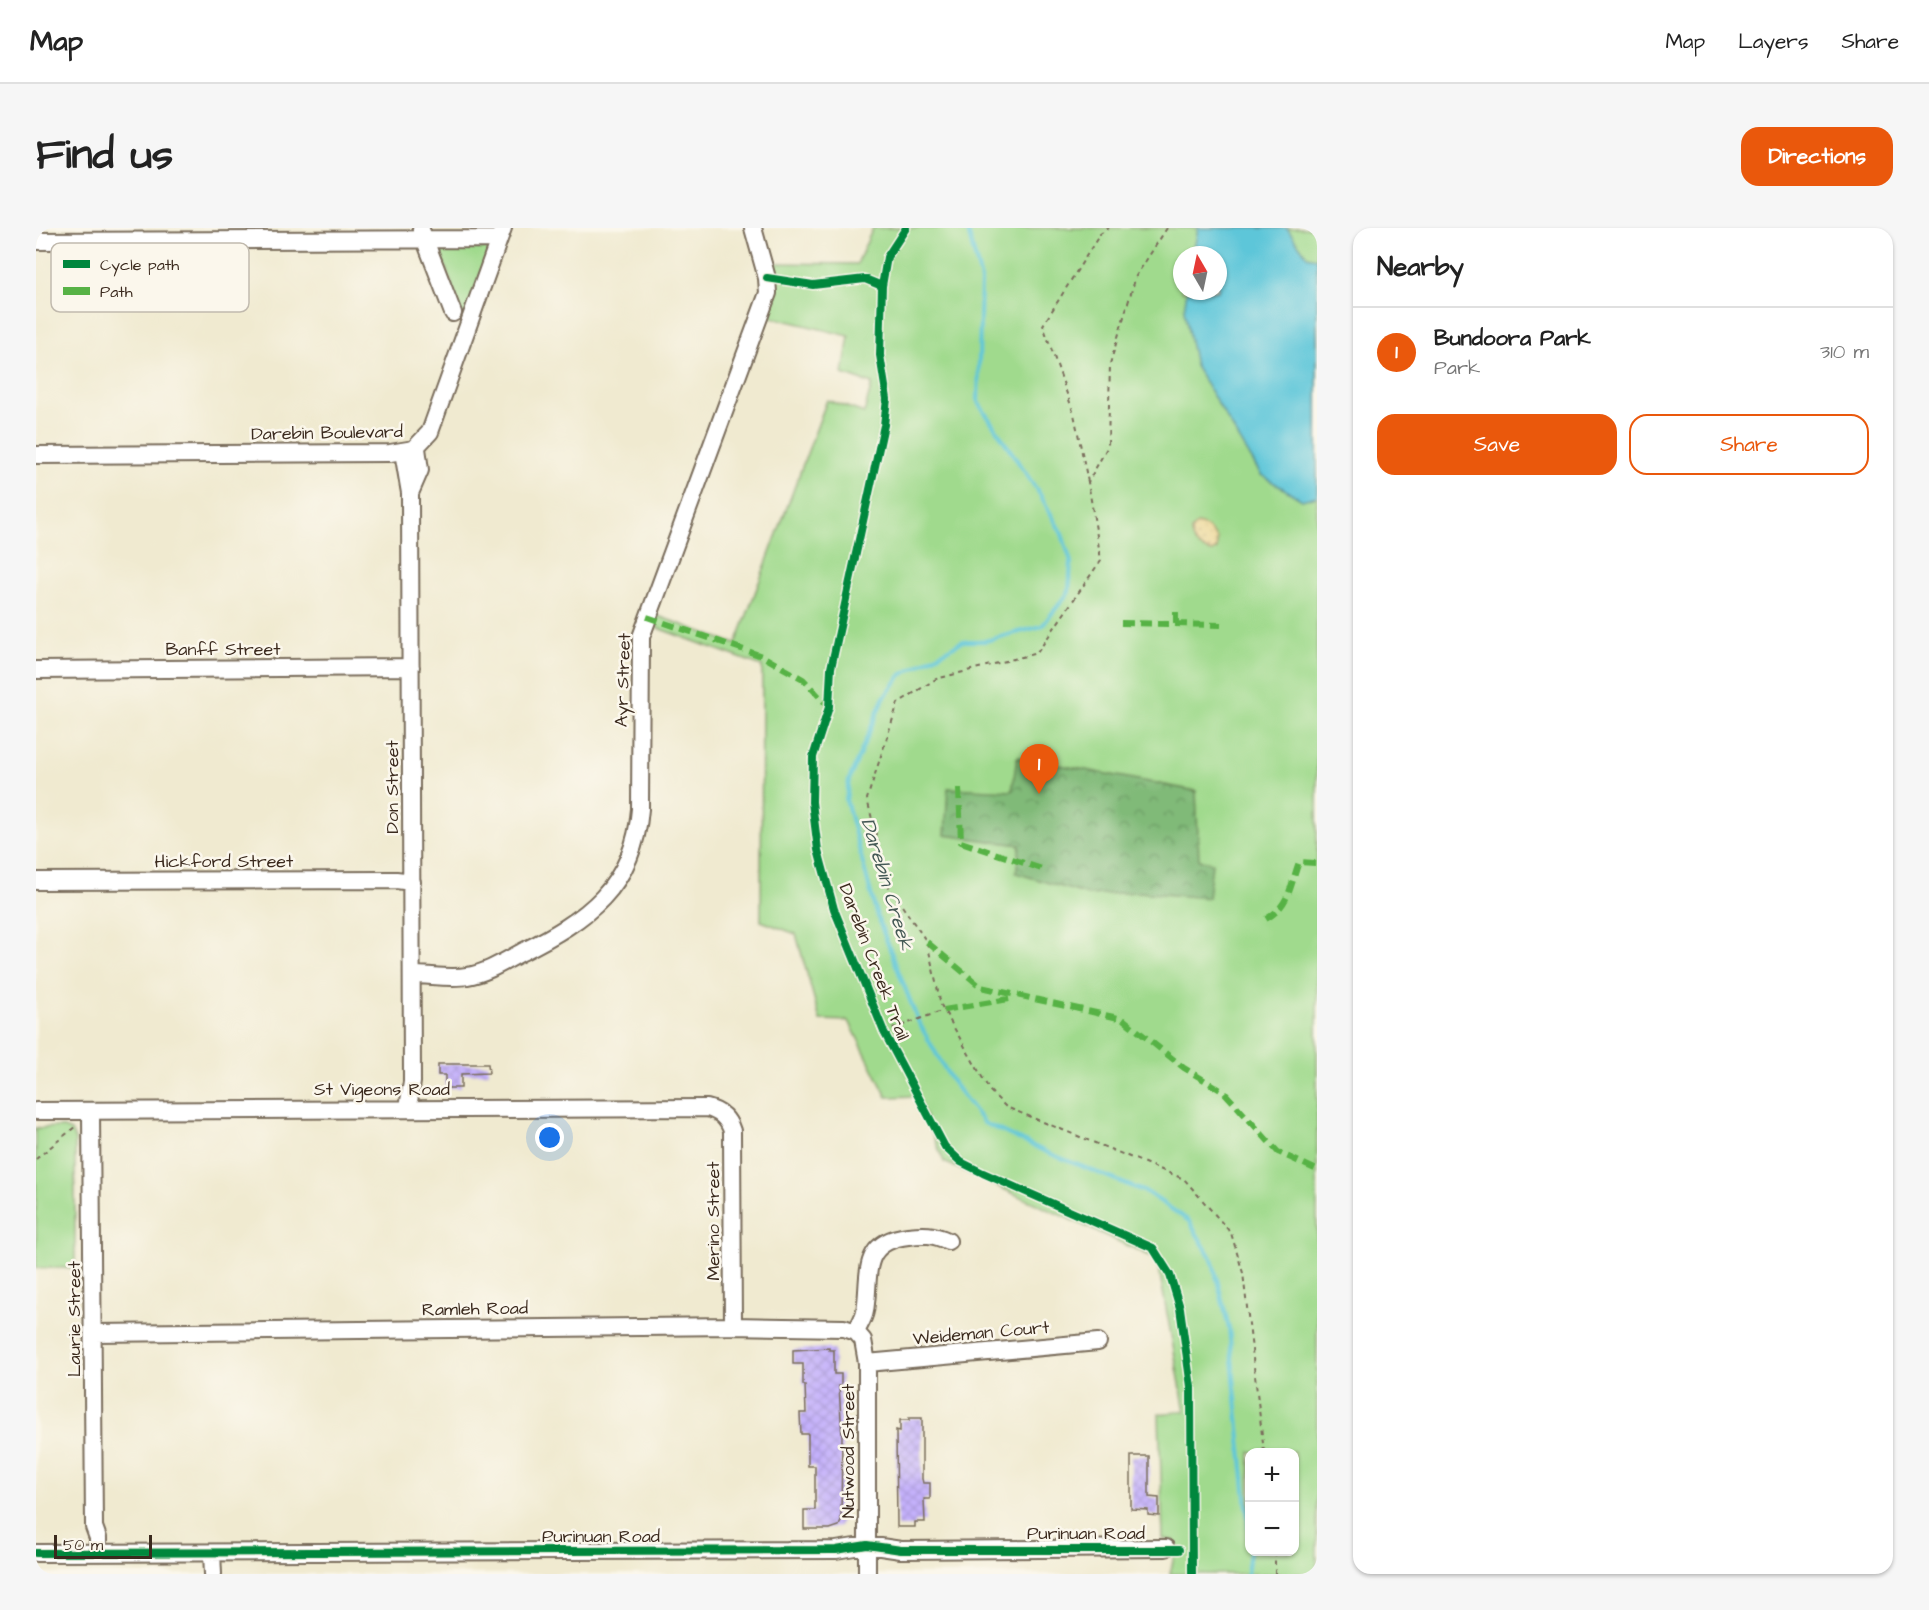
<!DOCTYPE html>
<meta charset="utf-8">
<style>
body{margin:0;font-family:"Architects Daughter",sans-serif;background:#f6f6f6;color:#222}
.controls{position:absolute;right:18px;bottom:18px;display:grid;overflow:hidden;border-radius:12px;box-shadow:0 2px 4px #0004}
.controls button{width:54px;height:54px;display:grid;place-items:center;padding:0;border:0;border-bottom:2px solid #e0e0e0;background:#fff;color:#222;font:30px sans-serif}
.compass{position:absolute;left:1137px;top:18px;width:54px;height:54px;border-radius:50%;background:#fff;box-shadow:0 2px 4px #0004;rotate:351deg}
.scale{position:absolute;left:18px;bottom:15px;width:98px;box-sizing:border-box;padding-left:6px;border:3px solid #3b2a1e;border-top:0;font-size:16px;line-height:21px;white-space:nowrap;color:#3b2a1e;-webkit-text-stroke:4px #fbf7ec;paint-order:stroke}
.you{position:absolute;left:514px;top:910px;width:21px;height:21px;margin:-15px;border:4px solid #fff;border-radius:50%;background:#1a73e8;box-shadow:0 0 0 9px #1a73e833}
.badge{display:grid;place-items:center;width:39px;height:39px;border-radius:50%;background:#ea580c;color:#fff;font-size:20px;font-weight:700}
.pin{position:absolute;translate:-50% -50px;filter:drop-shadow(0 2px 3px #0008)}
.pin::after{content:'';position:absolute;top:32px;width:21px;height:18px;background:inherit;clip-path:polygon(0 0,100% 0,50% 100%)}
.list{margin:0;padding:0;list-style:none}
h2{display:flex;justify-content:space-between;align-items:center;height:78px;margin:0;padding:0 24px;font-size:26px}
h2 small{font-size:20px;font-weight:400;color:#767676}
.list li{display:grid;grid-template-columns:39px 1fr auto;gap:18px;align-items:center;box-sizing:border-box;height:90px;padding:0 24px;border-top:2px solid #e0e0e0}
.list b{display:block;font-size:22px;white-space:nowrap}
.list p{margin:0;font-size:20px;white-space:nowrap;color:#767676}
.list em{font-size:20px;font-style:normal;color:#767676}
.actions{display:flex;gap:12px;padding:18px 24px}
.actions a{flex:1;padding:14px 0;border:2px solid #ea580c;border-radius:18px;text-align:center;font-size:21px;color:#ea580c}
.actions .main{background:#ea580c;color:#fff}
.map{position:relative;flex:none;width:1281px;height:1346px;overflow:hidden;border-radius:18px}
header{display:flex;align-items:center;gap:36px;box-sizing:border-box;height:84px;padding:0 30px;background:#fff;border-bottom:2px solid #e0e0e0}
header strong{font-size:28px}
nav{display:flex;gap:33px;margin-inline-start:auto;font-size:21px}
.intro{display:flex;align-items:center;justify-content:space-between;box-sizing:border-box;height:144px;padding:0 36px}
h1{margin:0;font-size:42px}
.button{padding:15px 27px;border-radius:18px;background:#ea580c;color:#fff;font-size:21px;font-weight:700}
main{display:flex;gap:36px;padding:0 36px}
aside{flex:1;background:#fff;border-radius:18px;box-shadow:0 2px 4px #0004}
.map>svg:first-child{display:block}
.green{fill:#a0da8d;stroke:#6e8256;stroke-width:1.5;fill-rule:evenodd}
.forest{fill:url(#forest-crowns);stroke:#5e724b;stroke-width:1.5}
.sand{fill:url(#sand-dots);stroke:#94825e;stroke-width:1.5}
.water{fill:#5dc6d9;stroke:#4c787c;stroke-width:1.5}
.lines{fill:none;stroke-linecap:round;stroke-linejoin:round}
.stream{stroke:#5dc6d9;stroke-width:4}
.building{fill:url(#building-cross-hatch)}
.minor-casing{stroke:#7a6d5c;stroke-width:20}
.path{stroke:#7a6d5c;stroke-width:2;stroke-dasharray:4.5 4.5;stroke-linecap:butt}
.minor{stroke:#fff;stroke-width:16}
.quiet{stroke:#57b245;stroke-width:6;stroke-dasharray:12 6;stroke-linecap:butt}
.cycleway-casing{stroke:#fbf7ec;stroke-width:11}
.cycleway{stroke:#00873e;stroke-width:8}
.labels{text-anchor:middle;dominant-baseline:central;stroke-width:5;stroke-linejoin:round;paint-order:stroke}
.street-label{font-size:18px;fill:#3b2a1e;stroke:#fbf7ec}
.water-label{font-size:20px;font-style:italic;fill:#455956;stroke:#fbf7ec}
.key{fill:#fbf7ec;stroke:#c1baae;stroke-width:1.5}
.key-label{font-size:16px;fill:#3b2a1e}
</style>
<header>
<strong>Map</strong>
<nav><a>Map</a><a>Layers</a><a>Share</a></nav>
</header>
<div class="intro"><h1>Find us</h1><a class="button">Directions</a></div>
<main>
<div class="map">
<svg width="1281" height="1346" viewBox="0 0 1281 1346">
<defs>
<pattern id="forest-crowns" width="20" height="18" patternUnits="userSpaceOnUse" patternTransform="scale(1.5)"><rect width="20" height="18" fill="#80ba78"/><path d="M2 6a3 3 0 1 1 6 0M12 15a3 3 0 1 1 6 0" fill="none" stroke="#6a9762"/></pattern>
<pattern id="sand-dots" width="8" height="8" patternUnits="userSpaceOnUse" patternTransform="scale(1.5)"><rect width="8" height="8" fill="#eeda9e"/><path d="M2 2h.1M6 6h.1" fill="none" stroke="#cdbb88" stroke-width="1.8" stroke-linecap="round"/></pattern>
<pattern id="building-cross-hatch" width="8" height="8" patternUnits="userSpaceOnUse" patternTransform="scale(1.5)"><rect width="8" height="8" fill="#c4b1fb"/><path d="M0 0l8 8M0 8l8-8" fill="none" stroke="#a998d7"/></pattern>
</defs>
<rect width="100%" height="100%" fill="#fbf7ec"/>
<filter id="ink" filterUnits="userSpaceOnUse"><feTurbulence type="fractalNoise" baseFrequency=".0167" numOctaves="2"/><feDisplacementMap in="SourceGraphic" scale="12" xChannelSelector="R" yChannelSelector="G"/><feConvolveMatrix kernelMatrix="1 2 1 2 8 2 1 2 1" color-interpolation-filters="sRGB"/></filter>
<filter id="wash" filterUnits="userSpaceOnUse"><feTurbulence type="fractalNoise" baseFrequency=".008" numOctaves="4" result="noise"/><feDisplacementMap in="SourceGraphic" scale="24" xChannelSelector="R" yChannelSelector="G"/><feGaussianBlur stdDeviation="1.35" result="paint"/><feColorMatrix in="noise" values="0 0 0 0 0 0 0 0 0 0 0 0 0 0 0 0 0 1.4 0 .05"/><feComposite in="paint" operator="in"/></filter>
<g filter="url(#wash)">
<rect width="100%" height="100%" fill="#f0ead0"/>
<path class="green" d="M837,0H1281V1346H1134L1138,1328V1312L1127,1311L1123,1186L1149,1183L1121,1031L908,934L881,868L851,869L813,793L784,792L760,706L725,693L726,438L616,398L619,387L700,416L791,172L828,185L836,156L807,146L813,108L731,88L732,35L821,36ZM1146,27H1182V63H1146ZM1214,1224H1258V1324H1214Z
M403,20H454L428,92Z
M25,899L35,903L39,912V1040H0V900Z"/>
<path class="forest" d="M981,529L1160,563L1163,632L1176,635L1172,670L1102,664L1052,667L980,645L984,617L909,607L912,560L976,563Z"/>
<path class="sand" d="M1161,296L1171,299L1181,310V321L1176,324C1165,322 1154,314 1155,302Z"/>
<path class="water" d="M1162,0H1251L1271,28L1281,30V268L1266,272L1225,247L1159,138L1148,82L1151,63H1182V27H1157Z"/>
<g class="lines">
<path class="stream" d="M931,0L945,51L942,174L1005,268L1026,306L1035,334L1033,364L1006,398L949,413H927L865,447L847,471L813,552L810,572L841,688L882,793L915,852L948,895L1010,924L1112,965L1153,993L1176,1031L1193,1100L1214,1311
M1211,1346L1214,1324"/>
</g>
<g id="blocks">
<path class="building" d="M402,836H452L453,845L425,846V860H409V847H402Z
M793,1120V1122H798V1146H805V1158H803L806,1208L805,1293L803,1298L794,1301H768V1282H779V1238H772V1206H765L764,1185H770L769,1157H767V1136H757V1122Z
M873,1190H886V1251L887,1255H894V1271H888L889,1294H879V1299H861L860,1202L864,1203V1192H873Z
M1095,1228H1113V1269L1123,1270V1288L1112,1287V1282L1095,1281Z"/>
</g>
</g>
<g filter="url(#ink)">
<use href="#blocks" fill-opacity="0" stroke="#7a6d5c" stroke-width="1.5"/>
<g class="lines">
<defs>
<path id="minor" d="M385,2L417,85
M0,13L462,11
M367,224L374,265L376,854L372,880
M0,227L354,225L378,221L394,204L467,0
M374,265L384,242L381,220
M0,442L375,439
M0,653L360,652L376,654
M376,747C394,747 414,751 431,748C451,745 469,733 486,724C550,692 598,659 604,581L605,409L732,65L731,50L717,0
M0,883L671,880C684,883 692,890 696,903L697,1098
M55,883L58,1299L62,1310V1325
M820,1104L827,1112L831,1135V1346
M820,1104C823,1097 828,1090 829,1083C835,1048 823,1014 872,1008C888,1006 897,1006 912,1013
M58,1105L697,1098L808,1100L820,1104
M831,1135L1062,1114
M0,1325L800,1322L831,1317L865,1322L1130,1320
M176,1325L177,1346"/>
</defs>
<use href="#minor" class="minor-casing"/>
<path class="path" d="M1131,0L1100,48L1074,136L1072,218L1052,254L1065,332L1001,425L900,451L862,475L831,571L853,659L891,714L905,777L954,863L970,879L1148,951L1195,1005L1207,1045L1228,1224
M1052,254L1038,186L1007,97L1064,6L1073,0
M848,804L908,782
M0,931L40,898
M1239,1346V1324"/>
<use href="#minor" class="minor"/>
<path class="quiet" d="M611,389L726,428L767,451L793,479
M1085,395L1185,397
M1140,396V381
M923,560L925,614L1009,642
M1230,691C1254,677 1254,658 1263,634L1281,635
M891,714L945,759L1087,791L1148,840L1188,864L1242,924L1281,942
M908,782L979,770"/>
<defs>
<path id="cycleway" d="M870,0L851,29L846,58L844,127L851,171L848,197L795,440L793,479L777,529L776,574L782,622L798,681L848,804L909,919L925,934L947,945L1117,1020L1134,1047L1144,1080L1155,1159L1156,1346
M731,50L777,57L829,51L846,58
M0,1325L800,1322L831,1317L865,1322H1143"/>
</defs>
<use href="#cycleway" class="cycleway-casing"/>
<use href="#cycleway" class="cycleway"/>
</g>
</g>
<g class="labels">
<g class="street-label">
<text transform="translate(291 205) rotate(-1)">Darebin Boulevard</text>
<text x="187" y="421">Banff Street</text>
<text transform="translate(587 452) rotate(-88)">Ayr Street</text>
<text transform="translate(356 559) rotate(-90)">Don Street</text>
<text x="188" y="633">Hickford Street</text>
<text transform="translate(838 734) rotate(69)">Darebin Creek Trail</text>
<text x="346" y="861">St Vigeons Road</text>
<text transform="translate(677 993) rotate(-90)">Merino Street</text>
<text transform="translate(439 1081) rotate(-1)">Ramleh Road</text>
<text transform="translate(38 1091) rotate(-90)">Laurie Street</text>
<text transform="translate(945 1105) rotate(-5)">Weideman Court</text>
<text transform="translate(812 1223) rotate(-90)">Nutwood Street</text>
<text x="1050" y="1305">Purinuan Road</text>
<text x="565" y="1308">Purinuan Road</text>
</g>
<g class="water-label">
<text transform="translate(851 656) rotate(73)">Darebin Creek</text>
</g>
</g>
<rect x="15" y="15" width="198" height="69" rx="9" class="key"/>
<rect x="27" y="32" width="27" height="8" fill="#00873e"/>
<rect x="27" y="59" width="27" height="8" fill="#57b245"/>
<g class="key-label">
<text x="64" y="42">Cycle path</text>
<text x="64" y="69">Path</text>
</g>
</svg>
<div class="controls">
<button>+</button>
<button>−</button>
</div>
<svg class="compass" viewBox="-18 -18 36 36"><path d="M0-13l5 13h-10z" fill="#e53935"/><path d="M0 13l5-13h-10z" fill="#767676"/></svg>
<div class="scale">50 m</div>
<div class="you"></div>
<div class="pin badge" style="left:1003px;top:566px">1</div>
</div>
<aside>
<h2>Nearby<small></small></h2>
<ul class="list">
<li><span class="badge">1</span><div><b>Bundoora Park</b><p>Park</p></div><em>310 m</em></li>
</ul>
<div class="actions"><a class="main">Save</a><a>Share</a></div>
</aside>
</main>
